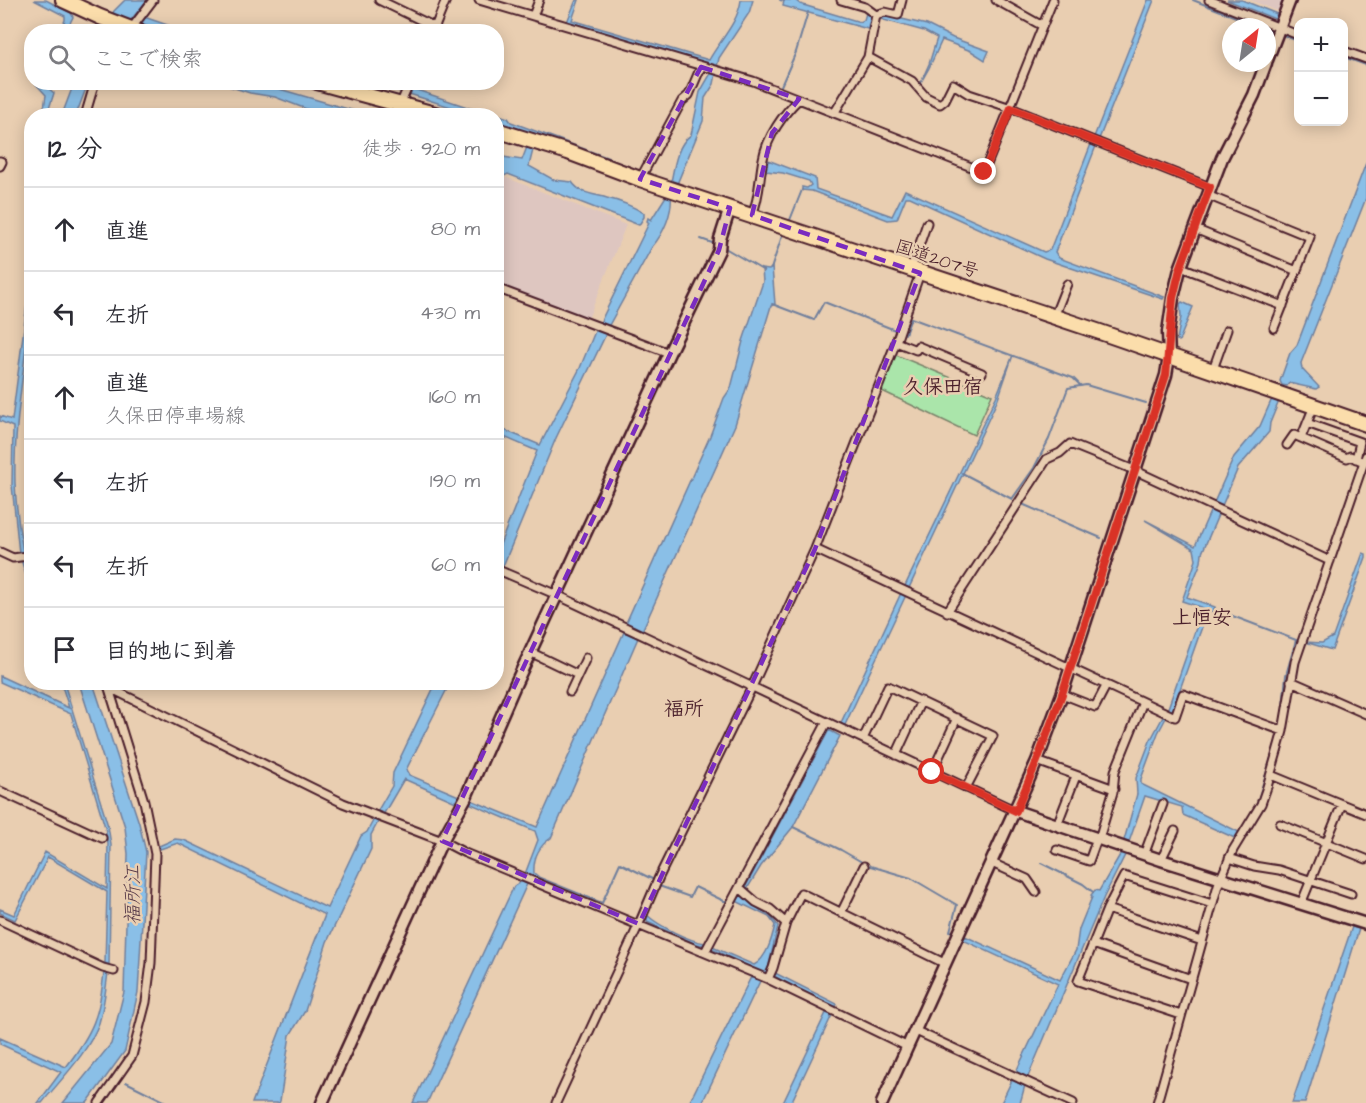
<!DOCTYPE html>
<html lang="ja">
<meta charset="utf-8">
<style>
body{margin:0;font-family:"Architects Daughter","Klee One",sans-serif;background:#f7f7f7;color:#2b2b33}
.controls{position:absolute;right:18px;top:18px;display:grid;overflow:hidden;border-radius:12px;box-shadow:0 3px 15px #0003}
.controls button{width:54px;height:54px;display:grid;place-items:center;padding:0;border:0;border-bottom:2px solid #e1e1e2;background:#fff;color:#2b2b33;font:30px sans-serif}
.compass{position:absolute;left:1222px;top:18px;width:54px;height:54px;border-radius:50%;background:#fff;box-shadow:0 3px 15px #0003;rotate:30deg}
.stop{position:absolute;width:18px;height:18px;margin:-14px;border:4px solid #d93025;border-radius:50%;background:#fff}
.stop.end{background:#d93025;border-color:#fff;box-shadow:0 2px 6px #0008}
.list{margin:0;padding:0;list-style:none}
h2{display:flex;justify-content:space-between;align-items:center;height:78px;margin:0;padding:0 24px;font-size:26px}
h2 small{font-size:20px;font-weight:400;color:#7c7c81}
.list li{display:grid;grid-template-columns:39px 1fr auto;gap:18px;align-items:center;box-sizing:border-box;height:84px;padding:0 24px;border-top:2px solid #e1e1e2}
.list b{display:block;font-size:22px;white-space:nowrap}
.list p{margin:0;font-size:20px;white-space:nowrap;color:#7c7c81}
.list em{font-size:20px;font-style:normal;color:#7c7c81}
.icon{flex:none;width:33px;height:33px;fill:none;stroke:currentColor;stroke-width:2;stroke-linecap:round;stroke-linejoin:round}
.map{position:relative;flex:none;width:1366px;height:1103px;overflow:hidden}
.search{position:absolute;background:#fff;box-shadow:0 3px 15px #0003;left:24px;top:24px;width:480px;height:66px;display:flex;align-items:center;gap:15px;box-sizing:border-box;padding:0 21px;border-radius:24px;color:#7c7c81;font-size:22px}
.panel{position:absolute;background:#fff;box-shadow:0 3px 15px #0003;left:24px;top:108px;width:480px;height:582px;border-radius:24px}
.map>svg:first-child{display:block}
.built{fill:#dec6c0}
.green{fill:#aae5aa;stroke:#7a826a;stroke-width:1.5}
.water{fill:#8abfe7;stroke:#707f9c;stroke-width:1.5}
.lines{fill:none;stroke-linecap:round;stroke-linejoin:round}
.stream{stroke:#707f9c;stroke-width:2}
.street-casing{stroke:#4a1f2b;stroke-width:11}
.secondary-casing{stroke:#4a1f2b;stroke-width:15}
.highway-casing{stroke:#4a1f2b;stroke-width:18}
.street{stroke:#e9ceb1;stroke-width:7}
.secondary{stroke:#e9ceb1;stroke-width:10}
.highway{stroke:#fbddab;stroke-width:14}
.route{stroke:#d93025;stroke-width:8}
.marked{fill:none;stroke:#7b2cbf;stroke-width:4.5;stroke-dasharray:12 8;stroke-linejoin:round}
.labels{text-anchor:middle;dominant-baseline:central;stroke-width:5;stroke-linejoin:round;paint-order:stroke}
.street-label{font-size:18px;fill:#4a1f2b;stroke:#e9ceb1}
.neighbourhood-label{font-size:20px;font-weight:bold;fill:#4a1f2b;stroke:#e9ceb1}
.water-label{font-size:20px;font-style:italic;fill:#543747;stroke:#e9ceb1}
</style>
<div class="map">
<svg width="1366" height="1103" viewBox="0 0 1366 1103">
<rect width="100%" height="100%" fill="#e9ceb1"/>
<filter id="ink" filterUnits="userSpaceOnUse"><feTurbulence type="fractalNoise" baseFrequency=".0167" numOctaves="2"/><feDisplacementMap in="SourceGraphic" scale="12" xChannelSelector="R" yChannelSelector="G"/><feConvolveMatrix kernelMatrix="1 2 1 2 8 2 1 2 1" color-interpolation-filters="sRGB"/></filter>
<g filter="url(#ink)">
<path class="built" d="M1250,0H1285L1280,12Z
M497,174L626,225L588,319L497,284Z"/>
<path class="green" d="M889,352L992,395L974,435L876,388Z"/>
<path class="water" d="M34,0H46L71,13L73,17L66,31H60L65,20V16Z
M125,0H147L122,31L101,32L114,11Z
M576,0H579L572,20L709,60C720,40 738,23 741,0H753L749,13L719,58L717,67L567,22Z
M784,0H795L800,4L860,22L864,20L866,13L870,15L871,22L869,23L868,29L783,6Z
M1148,0H1154L1099,139L1094,137Z
M1227,0H1242L1277,14L1275,19Z
M885,15L927,25L953,38L989,51L985,60L971,51L942,40L929,68L920,84L929,64L937,38L924,31L880,19V17Z
M144,17L185,31H165L140,23Z
M711,73L716,74L714,84L705,98L703,121L677,184L671,182C674,167 677,144 691,135L700,92Z
M35,83H42L54,93L47,115H43L46,95Z
M74,83H88L76,115H62Z
M219,83H259L365,114L373,112L387,115H322L275,97L250,93Z
M364,83H391L405,86L491,115L493,113L508,118L511,122L612,159L614,164L497,123L496,116L476,115L403,92Z
M1091,144L1096,146L1055,252L1059,258L1164,297L1163,299L1045,259L910,197H906L897,219L888,220L812,191L802,190V187L807,188L811,185L809,181L783,173L766,171L768,160L815,178L816,189L892,216L905,190L1044,252L1050,250Z
M527,147L533,150L529,166L554,180L572,182C580,194 594,194 607,198C620,201 632,206 644,213V217L639,225L508,174L504,176L497,172V156L522,160Z
M1366,163V198L1301,363L1302,369L1319,387L1316,389L1289,383L1287,386L1282,385L1280,381L1290,353L1297,345Z
M668,193L671,194C673,212 664,233 652,247L608,327L600,323L649,223L647,221L648,218L651,220Z
M772,267L775,304L771,306L735,425L642,631L626,623L710,436L724,398L731,388L743,341L763,282L762,269L769,270Z
M31,273C31,344 13,412 15,483C16,505 19,530 23,551C26,566 31,577 31,591L19,553L12,485L13,427L0,421V416L12,420Z
M1182,302L1193,307L1179,341L1177,340L1181,317L1180,304Z
M596,329L606,334L556,438L503,566L497,563V552L537,451L497,434V427L540,445L580,368Z
M1013,355L998,399L909,588L905,586L996,397Z
M1274,399L1279,401L1270,423L1269,432L1238,468L1202,553L1201,562L1187,597L1215,607L1214,612L1208,610L1172,712L1167,711L1203,608L1182,601L1196,560L1194,549L1145,520L1195,546L1234,457L1260,426L1271,401Z
M1363,553L1366,554V557L1332,650L1305,642L1322,643L1333,637Z
M901,593L906,595L844,727L840,725Z
M624,632L638,638L551,838C539,846 533,858 534,873L540,878H534L525,874L538,840L535,831L469,803L471,800L537,827Z
M0,676L69,708L61,683H64L108,826L111,845L109,965L105,963L107,892L48,857L15,920L0,913V909L14,915L45,852L107,889L108,844L105,827L71,714L0,682Z
M79,683H93L139,823L146,852L138,992L125,1051L87,1103H63L111,1044L124,992L128,854L125,827Z
M421,683H450L406,770L409,775L461,797L458,803L404,779L383,815L377,812L392,786L393,773L433,689Z
M1164,715L1167,716L1158,733L1141,779V784L1241,833L1237,839L1183,815L1182,807L1145,796L1128,845L1123,844L1137,794L1136,778L1150,741Z
M829,730L840,736L793,827L761,866L747,889L745,888Z
M374,819L378,822L371,835V849L327,942L305,1011L290,1035L280,1101L279,1103H252L325,915L178,843L160,849L159,846L175,839L184,840L327,908L361,836L367,832Z
M1121,853L1125,855L1104,897L1027,1079C1024,1087 1023,1094 1020,1103H1001L1058,984L963,940L965,936L1060,980L1076,950L1079,929L1092,897L1091,895L1095,890L1099,891Z
M522,881L527,884L427,1103H413L514,886Z
M743,892C751,911 768,909 778,926L767,973L763,974L755,971L753,968L709,948L710,946L754,965C767,958 772,938 775,925L769,917L736,901Z
M647,915C659,926 689,941 705,943L703,945L696,944L647,922Z
M1352,927L1359,929L1305,1103H1292Z
M104,971L108,972C106,989 104,1006 99,1023C88,1053 62,1078 42,1103H38L61,1072L0,1044V1038L66,1067C93,1032 100,1015 104,971Z
M775,973L837,1004L835,1009L829,1007L828,1004L774,976Z
M751,977L760,981L702,1103H689Z
M826,1013L832,1015L791,1103H783Z"/>
<g class="lines">
<path class="stream" d="M780,0L784,1
M1193,0L1261,27
M1267,29L1271,31
M1285,36L1298,41
M1344,57L1366,65
M781,86L796,52L808,12
M790,220L802,190
M701,239L715,244
M725,248L764,271
M771,269L783,233
M772,304L814,320L824,302L895,330
M905,334L911,318L1073,378L1081,386
M962,473L1012,499L1034,468L1049,439L1068,388L1086,385L1146,403
M1022,504L1101,538
M1214,609L1296,640L1286,675L1282,718
M1249,817L1257,803L1278,735
M793,827L841,850L867,865L911,878L957,905L950,931L954,933
M1041,863L1083,884L1093,892
M540,878L602,903L620,863L652,879
M659,886L690,897L695,887L724,901H730
M126,1082L168,1103"/>
<defs>
<path id="street" d="M379,0L435,27
M479,0L753,81L984,172L1053,0
M841,0L865,7L876,15
M996,0L1039,24L1044,23
M1209,0L1298,35
M876,15L885,12L898,15L902,0
M533,16L539,0
M131,29L153,0
M433,32L446,0
M1344,51L1366,59
M868,57L912,81L926,97L940,104L945,100L953,84L969,94L1011,108L1210,187
M835,112L868,57L876,15
M85,116L95,82
M399,116L400,105L410,82
M0,161L2,162L0,166
M640,179L682,101L689,95L701,67
M1207,195L1310,237L1274,328
M752,215C760,197 759,179 763,159C767,137 783,114 799,99
M1195,229L1297,271
M1181,267L1283,306
M911,269L927,223
M496,288L669,353
M1054,317L1067,284
M896,342L916,350L918,346L982,373
M1212,372L1227,330
M1307,423L1360,442L1356,459
M1301,438L1314,406
M1287,445L1294,435L1347,458L1350,456L1364,462
M815,549L1175,717L1183,694L1283,731
M0,552L13,558L27,556
M496,569L557,595L1016,811
M947,612L1047,459L1060,453L1070,444L1134,470L1330,561
M530,652L578,675
M1291,681L1366,714
M108,687L343,803L442,841L465,853L768,979L908,1047
M570,692L586,658
M1062,694L1095,707L1106,686
M863,739L888,686L993,736L966,788
M896,755L921,701
M1037,761L1114,789
M932,772L957,718
M1271,775L1366,814
M0,791L102,838
M1280,824L1366,859
M1057,825L1076,776
M1099,839L1113,792L1115,771L1143,702
M1057,850L1089,861L1097,839
M1144,855L1163,804
M1229,858L1254,866L1279,870L1351,894
M1161,860L1175,831
M992,863L1027,879L1036,892
M740,888L756,902L770,909L786,923
M1301,904L1342,804
M1107,909L1202,941
M841,913L864,866
M0,920L103,968L114,971
M1093,944L1191,979
M705,952L827,722
M768,979L773,968L786,923L801,893L946,964
M1181,1015L1078,981L1107,909L1124,876L1212,904
M916,1031L1073,1103
M99,1103L132,1056L146,1002L151,963L155,854L144,801L107,682
M556,1103L639,924L659,877L752,687L815,549L896,342L920,273
M1157,1103L1218,885L1233,850L1261,804L1267,787L1283,731L1295,662L1366,456"/>
<path id="secondary" d="M1267,60L1290,0
M1016,811L1161,860L1366,924
M322,1103L442,841L466,797L515,685L669,353L719,250L720,239L730,208
M882,1103L1037,761L1062,694L1166,375L1169,357L1168,332L1173,298L1180,269L1222,158L1254,95L1266,63"/>
<path id="highway" d="M63,0L100,17L139,32
M317,82L442,116
M496,130L568,152L640,179L1100,332L1366,424"/>
</defs>
<use href="#street" class="street-casing"/>
<use href="#secondary" class="secondary-casing"/>
<use href="#highway" class="highway-casing"/>
<use href="#street" class="street"/>
<use href="#secondary" class="secondary"/>
<use href="#highway" class="highway"/>
</g>
</g>
<g class="lines" filter="url(#ink)">
<path class="route" d="M932,772L1016,811L1037,761L1062,694L1166,375L1173,298L1180,269L1210,187L1011,108L984,172"/>
</g>
<path class="marked" d="M701,67L799,99L772,133L752,215L920,273L815,549L639,924L442,841L719,250L730,208L640,179Z"/>
<g class="labels">
<g class="street-label">
<text transform="translate(937 259) rotate(18)">国道207号</text>
</g>
<g class="neighbourhood-label">
<text x="943" y="387">久保田宿</text>
<text x="1202" y="618">上恒安</text>
<text x="684" y="709">福所</text>
</g>
<g class="water-label">
<text transform="translate(133 895) rotate(-90)">福所江</text>
</g>
</g>
</svg>
<div class="controls">
<button>+</button>
<button>−</button>
</div>
<svg class="compass" viewBox="-18 -18 36 36"><path d="M0-13l5 13h-10z" fill="#e53935"/><path d="M0 13l5-13h-10z" fill="#7c7c81"/></svg>
<div class="stop" style="left:932px;top:772px"></div>
<div class="stop end" style="left:984px;top:172px"></div>
<div class="search"><svg class="icon" aria-label="search" viewBox="0 0 24 24"><circle cx="10" cy="10" r="6"/><path d="M15 15l6 6"/></svg>ここで検索</div>
<section class="panel">
<h2>12 分<small>徒歩 · 920 m</small></h2>
<ul class="list">
<li><svg class="icon" aria-label="ahead" viewBox="0 0 24 24"><path d="M12 20V5M6 11l6-6 6 6"/></svg><div><b>直進</b></div><em>80 m</em></li>
<li><svg class="icon" aria-label="left" viewBox="0 0 24 24"><path d="M17 20v-9H6M10 6l-5 5 5 5"/></svg><div><b>左折</b></div><em>430 m</em></li>
<li><svg class="icon" aria-label="ahead" viewBox="0 0 24 24"><path d="M12 20V5M6 11l6-6 6 6"/></svg><div><b>直進</b><p>久保田停車場線</p></div><em>160 m</em></li>
<li><svg class="icon" aria-label="left" viewBox="0 0 24 24"><path d="M17 20v-9H6M10 6l-5 5 5 5"/></svg><div><b>左折</b></div><em>190 m</em></li>
<li><svg class="icon" aria-label="left" viewBox="0 0 24 24"><path d="M17 20v-9H6M10 6l-5 5 5 5"/></svg><div><b>左折</b></div><em>60 m</em></li>
<li><svg class="icon" aria-label="arrive" viewBox="0 0 24 24"><path d="M6 21V4h12l-3 4 3 4H6"/></svg><div><b>目的地に到着</b></div></li>
</ul>
</section>
</div>
